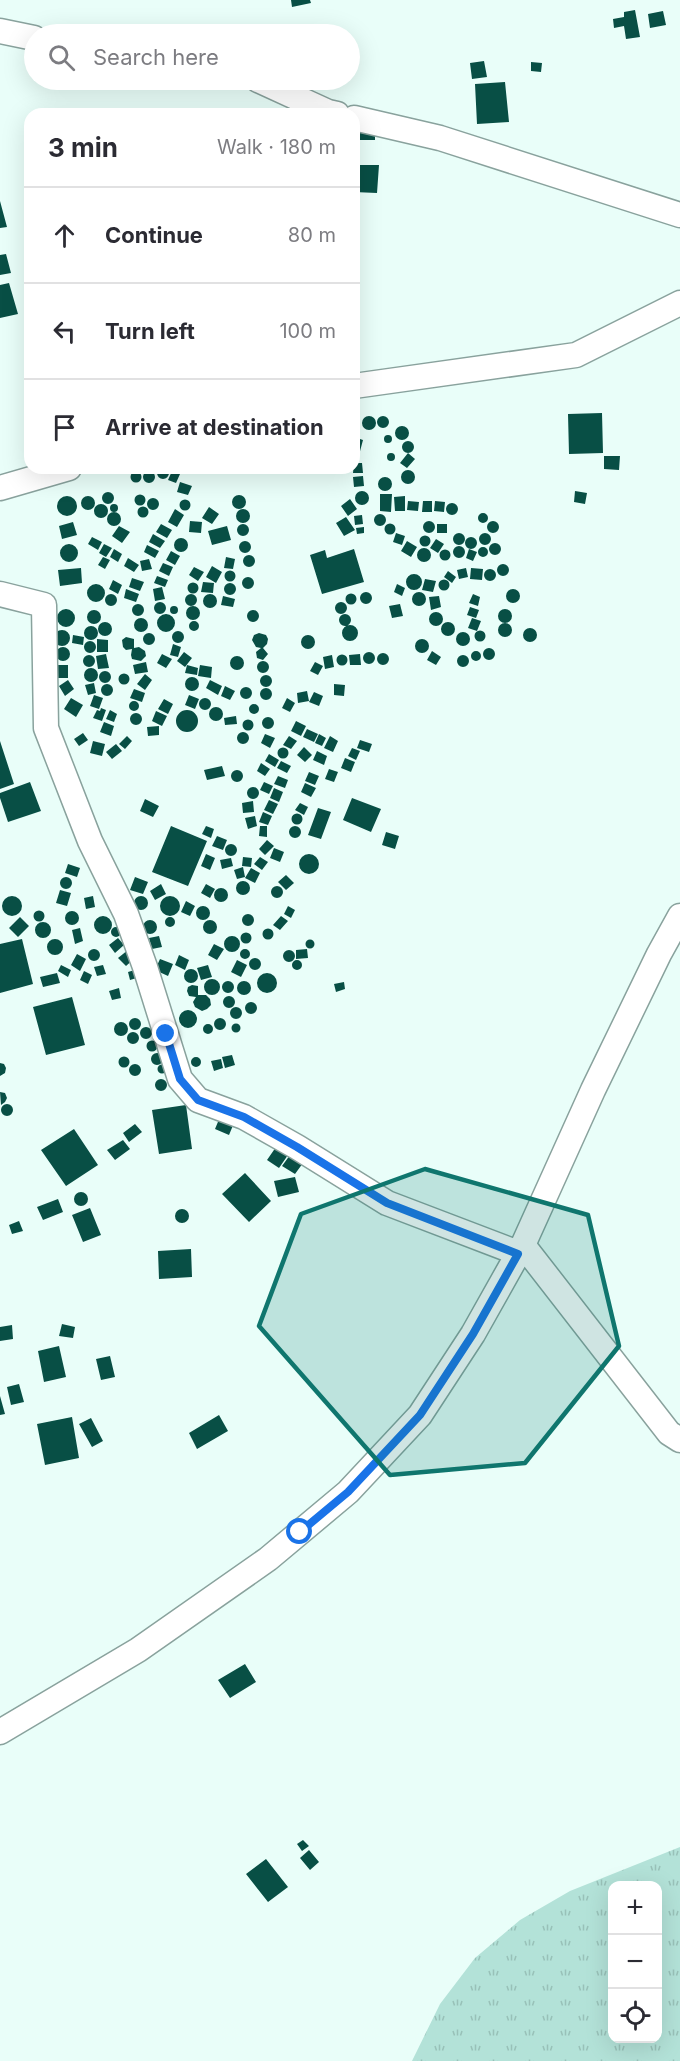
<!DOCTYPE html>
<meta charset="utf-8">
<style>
body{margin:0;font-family:Inter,sans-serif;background:#f2f2f3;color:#2b2b33}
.controls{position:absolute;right:18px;bottom:18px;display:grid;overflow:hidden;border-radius:12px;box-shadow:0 6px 24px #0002}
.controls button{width:54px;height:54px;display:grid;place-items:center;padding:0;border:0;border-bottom:2px solid #e1e1e2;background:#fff;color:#2b2b33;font:30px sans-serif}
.stop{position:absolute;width:18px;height:18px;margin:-14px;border:4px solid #1a73e8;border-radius:50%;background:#fff}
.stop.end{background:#1a73e8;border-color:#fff;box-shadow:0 2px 6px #0008}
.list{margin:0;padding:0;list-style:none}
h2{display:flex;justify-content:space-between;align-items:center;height:78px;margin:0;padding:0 24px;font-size:26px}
h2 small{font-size:20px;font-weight:400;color:#7c7c81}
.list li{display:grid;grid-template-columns:39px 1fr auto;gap:18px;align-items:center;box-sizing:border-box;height:96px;padding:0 24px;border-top:2px solid #e1e1e2}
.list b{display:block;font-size:22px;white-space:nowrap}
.list em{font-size:20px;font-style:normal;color:#7c7c81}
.icon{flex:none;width:33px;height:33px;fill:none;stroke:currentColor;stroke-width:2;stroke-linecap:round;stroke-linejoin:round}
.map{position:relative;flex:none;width:680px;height:2061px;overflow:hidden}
.search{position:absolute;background:#fff;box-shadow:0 6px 24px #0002;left:24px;top:24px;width:336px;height:66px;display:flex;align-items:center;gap:15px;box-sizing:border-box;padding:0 21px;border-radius:33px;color:#7c7c81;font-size:22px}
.panel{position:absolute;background:#fff;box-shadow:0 6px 24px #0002;left:24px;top:108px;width:336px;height:366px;border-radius:18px}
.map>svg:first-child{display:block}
.grass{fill:url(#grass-tufts);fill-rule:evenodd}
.building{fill:#084f45}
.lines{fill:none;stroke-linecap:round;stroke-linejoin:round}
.street-casing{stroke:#89a29d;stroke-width:27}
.street{stroke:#fff;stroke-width:24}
.route{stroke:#1a73e8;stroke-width:8}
.marked{fill:#0f766e;fill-opacity:0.2;stroke:#0f766e;stroke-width:4.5;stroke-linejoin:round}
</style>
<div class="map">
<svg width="680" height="2061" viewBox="0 0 680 2061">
<defs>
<pattern id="grass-tufts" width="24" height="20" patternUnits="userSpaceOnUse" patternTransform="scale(1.5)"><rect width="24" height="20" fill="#b3e2d8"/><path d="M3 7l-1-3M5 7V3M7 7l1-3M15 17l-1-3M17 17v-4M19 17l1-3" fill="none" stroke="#98c1b8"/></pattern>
</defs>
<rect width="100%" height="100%" fill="#e9fef9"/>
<path class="grass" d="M680,1847V2061H412L440,2004L475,1958L520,1920L570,1891ZM612,1886H658V2038H612Z"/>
<path class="building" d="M291,0H310L311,3L292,7Z
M635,10L640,37L626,39L624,26L614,28L613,19L624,17V12Z
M663,11L666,25L650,28L648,14Z
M334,30V34H318V31Z
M484,61L487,77L472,79L470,63Z
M531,62L542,63L541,72L531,71Z
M505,82L509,122L477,124L475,84Z
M354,127H375V140H354Z
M354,165H379L377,193L354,192Z
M0,201L7,227L0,228Z
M6,254L11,273L0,275V255Z
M9,283L18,314L0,318V285Z
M602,413L603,453L569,454L568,414Z
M377 422a6 6 0 1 1 12 0a6 6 0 1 1-12 0Z
M362 423a7 7 0 1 1 14 0a7 7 0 1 1-14 0Z
M395 433a7 7 0 1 1 14 0a7 7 0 1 1-14 0Z
M384 439a4 4 0 1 1 8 0a4 4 0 1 1-8 0Z
M354,437L363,440L359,455L354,453Z
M402 447a6 6 0 1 1 12 0a6 6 0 1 1-12 0Z
M387 457a4 4 0 1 1 8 0a4 4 0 1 1-8 0Z
M408,453L415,459L407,468L400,463Z
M604,456H620L619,470L604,469Z
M354,463H362L363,473H353Z
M157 473a6 6 0 1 1 12 0a6 6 0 1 1-12 0Z
M401 477a7 7 0 1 1 14 0a7 7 0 1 1-14 0Z
M172,471L180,474L176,483L168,480Z
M143 477a6 6 0 1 1 12 0a6 6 0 1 1-12 0Z
M130.5 477a5.5 5.5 0 1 1 11 0a5.5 5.5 0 1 1-11 0Z
M363,476L364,486L354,487L353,477Z
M378 484a7 7 0 1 1 14 0a7 7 0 1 1-14 0Z
M180,482L192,486L188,495L177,492Z
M355 498a7 7 0 1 1 14 0a7 7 0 1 1-14 0Z
M575,491L587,493L585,504L574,502Z
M102 498a6 6 0 1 1 12 0a6 6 0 1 1-12 0Z
M380,494H392L391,512L380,511Z
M232 502a7 7 0 1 1 14 0a7 7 0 1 1-14 0Z
M134.5 500a5.5 5.5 0 1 1 11 0a5.5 5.5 0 1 1-11 0Z
M405,496V511H395L394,497Z
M81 503a7 7 0 1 1 14 0a7 7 0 1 1-14 0Z
M57 506a10 10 0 1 1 20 0a10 10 0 1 1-20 0Z
M147 504a6 6 0 1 1 12 0a6 6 0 1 1-12 0Z
M350,499L357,509L348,516L341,506Z
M179.5 505a5.5 5.5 0 1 1 11 0a5.5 5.5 0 1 1-11 0Z
M408,501L419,502L418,511L407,510Z
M423,501H432V512H422Z
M435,501L445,502L444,512L434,511Z
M446 509a6 6 0 1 1 12 0a6 6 0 1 1-12 0Z
M110 508a4 4 0 1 1 8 0a4 4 0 1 1-8 0Z
M94 511a7 7 0 1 1 14 0a7 7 0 1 1-14 0Z
M137.5 512a5.5 5.5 0 1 1 11 0a5.5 5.5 0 1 1-11 0Z
M209,507L219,514L212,524L202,518Z
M175,509L184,515L177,527L168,522Z
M236 516a7 7 0 1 1 14 0a7 7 0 1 1-14 0Z
M107 519a7 7 0 1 1 14 0a7 7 0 1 1-14 0Z
M478 518a5 5 0 1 1 10 0a5 5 0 1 1-10 0Z
M374 520a6 6 0 1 1 12 0a6 6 0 1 1-12 0Z
M362,515L363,524L355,525L354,516Z
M346,517L355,530L344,536L336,523Z
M487 527a6 6 0 1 1 12 0a6 6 0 1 1-12 0Z
M190,521L202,522L201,533L189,532Z
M423 527a6 6 0 1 1 12 0a6 6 0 1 1-12 0Z
M73,522L77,535L62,539L59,526Z
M384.5 529a5.5 5.5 0 1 1 11 0a5.5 5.5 0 1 1-11 0Z
M237 530a6 6 0 1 1 12 0a6 6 0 1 1-12 0Z
M161,524L172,530L167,538L156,532Z
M437,524H447V533H437Z
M119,526L130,532L122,543L112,536Z
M227,526L231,540L212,545L208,531Z
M364,527V533L357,534L356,528Z
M479 539a6 6 0 1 1 12 0a6 6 0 1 1-12 0Z
M453 539a6 6 0 1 1 12 0a6 6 0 1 1-12 0Z
M396,533L405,536L402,545L393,542Z
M153,534L165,541L160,548L149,542Z
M419.5 541a5.5 5.5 0 1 1 11 0a5.5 5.5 0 1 1-11 0Z
M92,537L102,542L98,550L88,544Z
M465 543a6 6 0 1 1 12 0a6 6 0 1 1-12 0Z
M174 545a7 7 0 1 1 14 0a7 7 0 1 1-14 0Z
M436,539L444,544L438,553L430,548Z
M239 547a6 6 0 1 1 12 0a6 6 0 1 1-12 0Z
M407,541L417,547L411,557L401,551Z
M489 549a6 6 0 1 1 12 0a6 6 0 1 1-12 0Z
M60 553a9 9 0 1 1 18 0a9 9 0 1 1-18 0Z
M104,544L112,548L106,557L99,553Z
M147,545L159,551L155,558L144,552Z
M453 552a6 6 0 1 1 12 0a6 6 0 1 1-12 0Z
M478 552a5 5 0 1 1 10 0a5 5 0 1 1-10 0Z
M417 555a7 7 0 1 1 14 0a7 7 0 1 1-14 0Z
M114,549L122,554L118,562L110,557Z
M354,549L364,582L322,594L310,555L325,550L327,558Z
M469,549L477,552L473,561L466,558Z
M439.5 555a5.5 5.5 0 1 1 11 0a5.5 5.5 0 1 1-11 0Z
M171,551L180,556L175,565L166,560Z
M243 561a6 6 0 1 1 12 0a6 6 0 1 1-12 0Z
M103,557L110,560L105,569L98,565Z
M226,557L235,559L233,569L224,568Z
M128,558L139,565L134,572L124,566Z
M149,559L152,569L142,571L140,561Z
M163,563L173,567L169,576L159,571Z
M497 570a6 6 0 1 1 12 0a6 6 0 1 1-12 0Z
M212,566L222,572L216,583L206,577Z
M194,567L204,572L198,581L189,575Z
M81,568L82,583L60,586L58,570Z
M466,568L468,577L459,579L457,570Z
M471,568L483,569L482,580L470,579Z
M484 575a6 6 0 1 1 12 0a6 6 0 1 1-12 0Z
M224.5 576a5.5 5.5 0 1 1 11 0a5.5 5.5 0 1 1-11 0Z
M448,571L456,577L452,583L444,577Z
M406 582a8 8 0 1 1 16 0a8 8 0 1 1-16 0Z
M157,576L168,580L165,587L154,583Z
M242 583a6 6 0 1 1 12 0a6 6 0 1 1-12 0Z
M132,578L144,582L140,591L129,587Z
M425,579L436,581L433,592L422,590Z
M438.5 585a5.5 5.5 0 1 1 11 0a5.5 5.5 0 1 1-11 0Z
M113,580L122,585L118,594L109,589Z
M203,582L214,583L213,593L201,592Z
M187.5 588a5.5 5.5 0 1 1 11 0a5.5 5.5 0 1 1-11 0Z
M224 589a6 6 0 1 1 12 0a6 6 0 1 1-12 0Z
M397,584L405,588L402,596L394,592Z
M87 593a9 9 0 1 1 18 0a9 9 0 1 1-18 0Z
M162,587L165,599L155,601L153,589Z
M506 596a7 7 0 1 1 14 0a7 7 0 1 1-14 0Z
M126,589L139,594L136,602L124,598Z
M360 598a6 6 0 1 1 12 0a6 6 0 1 1-12 0Z
M412 599a7 7 0 1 1 14 0a7 7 0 1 1-14 0Z
M345.5 599a5.5 5.5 0 1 1 11 0a5.5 5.5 0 1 1-11 0Z
M105 600a6 6 0 1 1 12 0a6 6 0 1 1-12 0Z
M185 600a6 6 0 1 1 12 0a6 6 0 1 1-12 0Z
M473,594L480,597L478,606L469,603Z
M203 601a7 7 0 1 1 14 0a7 7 0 1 1-14 0Z
M223,596L235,599L233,607L221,605Z
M439,596L441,607L431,610L429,597Z
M154 608a6 6 0 1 1 12 0a6 6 0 1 1-12 0Z
M335 608a6 6 0 1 1 12 0a6 6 0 1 1-12 0Z
M132 610a6 6 0 1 1 12 0a6 6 0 1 1-12 0Z
M400,604L403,616L392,618L389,606Z
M170 610a4 4 0 1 1 8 0a4 4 0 1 1-8 0Z
M186 613a7 7 0 1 1 14 0a7 7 0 1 1-14 0Z
M470,607L479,610L476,618L467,615Z
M498 616a7 7 0 1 1 14 0a7 7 0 1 1-14 0Z
M57 618a9 9 0 1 1 18 0a9 9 0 1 1-18 0Z
M87 617a7 7 0 1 1 14 0a7 7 0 1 1-14 0Z
M247 616a6 6 0 1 1 12 0a6 6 0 1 1-12 0Z
M429 619a7 7 0 1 1 14 0a7 7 0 1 1-14 0Z
M339 620a6 6 0 1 1 12 0a6 6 0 1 1-12 0Z
M157 623a9 9 0 1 1 18 0a9 9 0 1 1-18 0Z
M134 625a7 7 0 1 1 14 0a7 7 0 1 1-14 0Z
M472,618L481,621L477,631L468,628Z
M189 626a5 5 0 1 1 10 0a5 5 0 1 1-10 0Z
M98 629a7 7 0 1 1 14 0a7 7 0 1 1-14 0Z
M441 629a7 7 0 1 1 14 0a7 7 0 1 1-14 0Z
M498 630a7 7 0 1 1 14 0a7 7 0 1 1-14 0Z
M342 633a8 8 0 1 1 16 0a8 8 0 1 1-16 0Z
M84 633a7 7 0 1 1 14 0a7 7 0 1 1-14 0Z
M523 635a7 7 0 1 1 14 0a7 7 0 1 1-14 0Z
M54 638a8 8 0 1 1 16 0a8 8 0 1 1-16 0Z
M474.5 636a5.5 5.5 0 1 1 11 0a5.5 5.5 0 1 1-11 0Z
M172 637a6 6 0 1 1 12 0a6 6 0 1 1-12 0Z
M456 639a7 7 0 1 1 14 0a7 7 0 1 1-14 0Z
M143 639a6 6 0 1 1 12 0a6 6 0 1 1-12 0Z
M259,633L266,635L268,639L267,644L263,648L268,654L263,660L257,658L256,652L261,648L256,647L252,640L254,635Z
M301 642a7 7 0 1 1 14 0a7 7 0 1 1-14 0Z
M73,635L84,637L83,645L72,643Z
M126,637L134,639V648L139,647L145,651L146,656L141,661L132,659L131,655L132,649L126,650L123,647L122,640Z
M97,639L108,640V652H97Z
M415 646a7 7 0 1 1 14 0a7 7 0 1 1-14 0Z
M84 647a6 6 0 1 1 12 0a6 6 0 1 1-12 0Z
M173,644L181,647L178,657L170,655Z
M56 654a7 7 0 1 1 14 0a7 7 0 1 1-14 0Z
M483 654a6 6 0 1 1 12 0a6 6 0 1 1-12 0Z
M471 656a5 5 0 1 1 10 0a5 5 0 1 1-10 0Z
M432,651L441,657L436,665L427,660Z
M363 658a6 6 0 1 1 12 0a6 6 0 1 1-12 0Z
M184,652L192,658L185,667L177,661Z
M377 659a6 6 0 1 1 12 0a6 6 0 1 1-12 0Z
M106,654L109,668L98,669L96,656Z
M162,654L172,659L166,668L157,663Z
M360,654L361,665H350L349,655Z
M336.5 660a5.5 5.5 0 1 1 11 0a5.5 5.5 0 1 1-11 0Z
M457 661a6 6 0 1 1 12 0a6 6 0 1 1-12 0Z
M83 661a6 6 0 1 1 12 0a6 6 0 1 1-12 0Z
M332,655L334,667L325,669L323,657Z
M230 663a7 7 0 1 1 14 0a7 7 0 1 1-14 0Z
M257 667a6 6 0 1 1 12 0a6 6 0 1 1-12 0Z
M146,662L148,672L135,674L133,665Z
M315,662L323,666L318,675L310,671Z
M56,665H68V678H56Z
M187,665L198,668L197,675L185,673Z
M200,665L212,667L211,678L198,676Z
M84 675a7 7 0 1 1 14 0a7 7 0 1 1-14 0Z
M99 677a6 6 0 1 1 12 0a6 6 0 1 1-12 0Z
M118.5 679a5.5 5.5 0 1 1 11 0a5.5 5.5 0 1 1-11 0Z
M145,674L152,680L145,690L137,684Z
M260 681a6 6 0 1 1 12 0a6 6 0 1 1-12 0Z
M185 684a7 7 0 1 1 14 0a7 7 0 1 1-14 0Z
M68,680L74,689L65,696L59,686Z
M210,680L222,686L218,695L206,688Z
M94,683L96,693L88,695L85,685Z
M101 690a6 6 0 1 1 12 0a6 6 0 1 1-12 0Z
M334,684L345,685L344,696L334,695Z
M225,686L235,691L230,700L221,696Z
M240 693a6 6 0 1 1 12 0a6 6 0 1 1-12 0Z
M260 694a6 6 0 1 1 12 0a6 6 0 1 1-12 0Z
M134,689L145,693L142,702L130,698Z
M307,691L309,701L298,703L297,693Z
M314,692L323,696L319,706L309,702Z
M94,695L103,698L99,709L90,706Z
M189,695L199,699L195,709L185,705Z
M199 704a6 6 0 1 1 12 0a6 6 0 1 1-12 0Z
M71,698L83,705L76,717L64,709Z
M287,698L295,703L290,712L282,708Z
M164,699L173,704L168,714L158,709Z
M129 706a5 5 0 1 1 10 0a5 5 0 1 1-10 0Z
M249 709a5 5 0 1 1 10 0a5 5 0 1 1-10 0Z
M209 714a7 7 0 1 1 14 0a7 7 0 1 1-14 0Z
M101,708L106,710L102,721L93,718L97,710L100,711Z
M110,710L117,714L114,722L106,719Z
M176 721a11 11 0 1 1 22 0a11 11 0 1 1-22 0Z
M156,711L167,716L162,726L152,721Z
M130 719a6 6 0 1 1 12 0a6 6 0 1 1-12 0Z
M236,716L237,724L225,725L224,718Z
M262 723a6 6 0 1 1 12 0a6 6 0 1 1-12 0Z
M242.5 725a5.5 5.5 0 1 1 11 0a5.5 5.5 0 1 1-11 0Z
M296,721L306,726L301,736L291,731Z
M104,722L114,726L111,736L100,732Z
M159,726V735L148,736L147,727Z
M307,729L318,734L314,742L303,737Z
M237 738a6 6 0 1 1 12 0a6 6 0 1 1-12 0Z
M83,733L88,740L79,746L74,739Z
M265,734L275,738L270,748L261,743Z
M319,734L326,738L322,746L315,743Z
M127,736L132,741L125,749L119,744Z
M289,736L297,741L291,749L283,745Z
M330,736L338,741L333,752L324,748Z
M360,740L372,744L369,752L357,748Z
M0,741L14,784L0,789Z
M93,741L105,744L102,756L90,753Z
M116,744L122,751L112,759L106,752Z
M304,747L312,755L305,762L297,755Z
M277.5 753a5.5 5.5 0 1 1 11 0a5.5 5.5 0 1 1-11 0Z
M352,748L360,751L356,760L348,756Z
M317,751L327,756L324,765L313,760Z
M269,754L279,760L275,767L265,761Z
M345,758L355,762L351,772L341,768Z
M281,761L291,766L287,773L277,768Z
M261,763L270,769L265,776L257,771Z
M222,766L225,776L207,780L204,770Z
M329,769L338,772L334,782L325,779Z
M231 776a6 6 0 1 1 12 0a6 6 0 1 1-12 0Z
M309,772L319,776L315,785L305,781Z
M278,776L288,780L285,788L274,784Z
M30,782L41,811L8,822L0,798V793Z
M264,782L273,786L269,794L260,790Z
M305,783L316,788L311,797L301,792Z
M247 793a6 6 0 1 1 12 0a6 6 0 1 1-12 0Z
M274,788L283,792L279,802L270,798Z
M352,798L381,809L371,832L343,820Z
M145,799L159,806L153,817L140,811Z
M269,800L278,804L273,814L264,810Z
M253,801L254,812L243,813L242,803Z
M300,803L308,807L304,815L295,810Z
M318,808L331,812L321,839L308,835Z
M263,812L272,816L268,825L259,822Z
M291.5 819a5.5 5.5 0 1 1 11 0a5.5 5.5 0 1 1-11 0Z
M255,816L257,826L248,829L245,818Z
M171,826L207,841L188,886L152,872Z
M206,826L214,829L211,838L202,834Z
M260,826H267V837L259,836Z
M289 832a6 6 0 1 1 12 0a6 6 0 1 1-12 0Z
M386,832L399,836L395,849L382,845Z
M217,836L227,840L223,850L212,846Z
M267,840L274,846L265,855L259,849Z
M225 850a6 6 0 1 1 12 0a6 6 0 1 1-12 0Z
M274,848L284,852L280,862L270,858Z
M206,854L215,858L210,870L201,866Z
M299 864a10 10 0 1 1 20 0a10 10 0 1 1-20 0Z
M243,857L252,858L251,867L242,866Z
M260,857L268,862L262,870L254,864Z
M231,858L233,866L222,869L220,860Z
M68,864L80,868L77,877L65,873Z
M243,867L245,877L237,879L234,870Z
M251,868L260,873L255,883L245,878Z
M286,875L294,883L286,890L278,882Z
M60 883a6 6 0 1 1 12 0a6 6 0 1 1-12 0Z
M135,877L148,882L143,894L130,890Z
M236 888a7 7 0 1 1 14 0a7 7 0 1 1-14 0Z
M161,884L166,894L155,900L150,891Z
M206,884L215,889L210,898L201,893Z
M271 892a6 6 0 1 1 12 0a6 6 0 1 1-12 0Z
M214 895a7 7 0 1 1 14 0a7 7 0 1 1-14 0Z
M60,890L71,893L67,906L56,903Z
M2 906a10 10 0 1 1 20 0a10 10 0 1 1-20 0Z
M93,896L95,907L86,909L84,898Z
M134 903a7 7 0 1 1 14 0a7 7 0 1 1-14 0Z
M160 906a10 10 0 1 1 20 0a10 10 0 1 1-20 0Z
M186,901L195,906L190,916L181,912Z
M288,906L295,910L291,918L284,914Z
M196 913a7 7 0 1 1 14 0a7 7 0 1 1-14 0Z
M33.5 916a5.5 5.5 0 1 1 11 0a5.5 5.5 0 1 1-11 0Z
M65 918a7 7 0 1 1 14 0a7 7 0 1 1-14 0Z
M242 920a6 6 0 1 1 12 0a6 6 0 1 1-12 0Z
M281,916L288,921L280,930L273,925Z
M94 925a9 9 0 1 1 18 0a9 9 0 1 1-18 0Z
M20,917L29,926L18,937L9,928Z
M165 922a5 5 0 1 1 10 0a5 5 0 1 1-10 0Z
M203 927a7 7 0 1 1 14 0a7 7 0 1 1-14 0Z
M143 927a7 7 0 1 1 14 0a7 7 0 1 1-14 0Z
M35 930a8 8 0 1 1 16 0a8 8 0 1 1-16 0Z
M111 932a5 5 0 1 1 10 0a5 5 0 1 1-10 0Z
M80,928L83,941L75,944L72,930Z
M262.5 934a5.5 5.5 0 1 1 11 0a5.5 5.5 0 1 1-11 0Z
M240.5 938a5.5 5.5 0 1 1 11 0a5.5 5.5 0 1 1-11 0Z
M159,936L162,947L152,949L149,938Z
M224 944a8 8 0 1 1 16 0a8 8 0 1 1-16 0Z
M118,938L124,945L115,953L109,945Z
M22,939L33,984L0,993V944Z
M47 947a8 8 0 1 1 16 0a8 8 0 1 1-16 0Z
M305.5 944a4.5 4.5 0 1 1 9 0a4.5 4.5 0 1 1-9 0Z
M214,944L224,949L217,960L208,955Z
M88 955a6 6 0 1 1 12 0a6 6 0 1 1-12 0Z
M307,949L308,958L296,959V950Z
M240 954a5 5 0 1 1 10 0a5 5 0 1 1-10 0Z
M128,950L135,958L126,966L118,958Z
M283 956a6 6 0 1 1 12 0a6 6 0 1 1-12 0Z
M77,954L86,959L80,971L71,965Z
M179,955L189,960L185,970L175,965Z
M249 964a6 6 0 1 1 12 0a6 6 0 1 1-12 0Z
M160,959L173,964L168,976L155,970Z
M237,960L247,965L241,977L231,972Z
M292 965a5 5 0 1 1 10 0a5 5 0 1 1-10 0Z
M61,965L71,970L68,977L58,971Z
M103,965L106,974L97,976L94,967Z
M208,965L212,977L201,980L197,968Z
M138,969L140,977L130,980L128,972Z
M184 976a7 7 0 1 1 14 0a7 7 0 1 1-14 0Z
M84,971L92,975L88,984L80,980Z
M257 983a10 10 0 1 1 20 0a10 10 0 1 1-20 0Z
M57,973L60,983L43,987L40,977Z
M204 987a8 8 0 1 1 16 0a8 8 0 1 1-16 0Z
M237 988a7 7 0 1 1 14 0a7 7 0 1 1-14 0Z
M222 987a6 6 0 1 1 12 0a6 6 0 1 1-12 0Z
M344,982L345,989L336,992L334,984Z
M192,985L198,986V995H206L210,999L211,1005L207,1009L202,1011L195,1007L193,1002L196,997L189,996L187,991L188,987Z
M119,988L121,998L112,1000L109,991Z
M223 1002a6 6 0 1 1 12 0a6 6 0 1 1-12 0Z
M72,997L85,1045L46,1055L33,1007Z
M245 1008a6 6 0 1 1 12 0a6 6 0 1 1-12 0Z
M230 1013a6 6 0 1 1 12 0a6 6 0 1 1-12 0Z
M179 1019a9 9 0 1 1 18 0a9 9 0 1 1-18 0Z
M214 1024a6 6 0 1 1 12 0a6 6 0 1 1-12 0Z
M129 1024a6 6 0 1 1 12 0a6 6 0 1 1-12 0Z
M114 1029a7 7 0 1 1 14 0a7 7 0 1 1-14 0Z
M231.5 1028a4.5 4.5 0 1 1 9 0a4.5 4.5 0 1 1-9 0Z
M203 1029a5 5 0 1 1 10 0a5 5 0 1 1-10 0Z
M140 1033a6 6 0 1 1 12 0a6 6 0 1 1-12 0Z
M127 1038a6 6 0 1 1 12 0a6 6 0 1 1-12 0Z
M146.5 1046a5.5 5.5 0 1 1 11 0a5.5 5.5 0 1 1-11 0Z
M151 1059a6 6 0 1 1 12 0a6 6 0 1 1-12 0Z
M232,1055L235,1065L225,1068L222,1057Z
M118.5 1062a5.5 5.5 0 1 1 11 0a5.5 5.5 0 1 1-11 0Z
M191 1062a5 5 0 1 1 10 0a5 5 0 1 1-10 0Z
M221,1059L223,1068L214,1071L211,1061Z
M0,1063L4,1064L6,1068L5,1073L0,1076Z
M129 1070a6 6 0 1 1 12 0a6 6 0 1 1-12 0Z
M157.5 1069a4.5 4.5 0 1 1 9 0a4.5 4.5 0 1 1-9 0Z
M155 1085a6 6 0 1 1 12 0a6 6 0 1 1-12 0Z
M0,1092L5,1093L7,1098L5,1102L1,1105Z
M1 1110a6 6 0 1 1 12 0a6 6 0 1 1-12 0Z
M186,1105L192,1149L159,1154L152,1110Z
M220,1117L234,1123L229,1135L215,1129Z
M135,1124L142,1132L129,1142L123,1133Z
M74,1129L98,1165L66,1186L41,1150Z
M123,1140L130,1149L115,1160L107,1150Z
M276,1147L288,1155L279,1168L267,1160Z
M290,1155L303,1163L295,1174L282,1166Z
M245,1173L271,1201L249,1222L222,1194Z
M295,1177L299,1192L278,1197L274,1181Z
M74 1199a7 7 0 1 1 14 0a7 7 0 1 1-14 0Z
M58,1199L63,1212L43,1220L37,1207Z
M90,1208L101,1235L83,1242L72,1215Z
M175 1216a7 7 0 1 1 14 0a7 7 0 1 1-14 0Z
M19,1221L23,1231L12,1234L9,1225Z
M191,1249L192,1277L159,1279L158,1251Z
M62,1324L75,1327L73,1338L59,1336Z
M12,1325L13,1339L0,1341V1327Z
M59,1346L66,1377L44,1382L38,1351Z
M110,1356L115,1377L101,1380L96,1359Z
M19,1384L24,1402L11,1405L7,1387Z
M0,1396L5,1414L0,1415Z
M219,1415L228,1431L197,1449L189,1433Z
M72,1417L79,1458L45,1465L37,1424Z
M91,1418L103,1441L92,1447L79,1424Z
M245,1664L256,1682L230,1698L218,1680Z
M303,1840L309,1846L302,1851L297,1844Z
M309,1850L319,1862L310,1870L300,1858Z
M266,1859L288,1887L268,1902L246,1874Z"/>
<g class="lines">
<defs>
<path id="street" d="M0,31L34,38
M258,80L328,112L337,114
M354,118L440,138L680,215
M354,386L576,355L680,303
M0,488L69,468
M0,594L44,605L46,728L90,841L126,914L145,967L180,1079L198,1100L244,1117L297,1147L387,1203L518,1253
M523,1245L669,1433L680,1440
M0,1732L138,1650L268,1559L348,1492L420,1415L473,1334L523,1245L593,1090L659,954L680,916"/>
</defs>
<use href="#street" class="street-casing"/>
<use href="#street" class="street"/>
</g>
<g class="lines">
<path class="route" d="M166,1034L180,1079L198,1100L244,1117L297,1147L387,1203L518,1254L473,1334L420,1415L348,1492L300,1532"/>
</g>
<path class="marked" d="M425,1169L588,1215L619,1346L525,1463L390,1475L259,1326L301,1214Z"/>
</svg>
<div class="controls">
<button>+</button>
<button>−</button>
<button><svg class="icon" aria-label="locate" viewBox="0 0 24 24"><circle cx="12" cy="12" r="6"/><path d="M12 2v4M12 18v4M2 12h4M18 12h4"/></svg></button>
</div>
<div class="stop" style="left:300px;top:1532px"></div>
<div class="stop end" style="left:166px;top:1034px"></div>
<div class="search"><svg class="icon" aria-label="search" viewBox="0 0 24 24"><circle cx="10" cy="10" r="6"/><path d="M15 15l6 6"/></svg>Search here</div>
<section class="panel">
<h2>3 min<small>Walk · 180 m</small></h2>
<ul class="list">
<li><svg class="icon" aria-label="ahead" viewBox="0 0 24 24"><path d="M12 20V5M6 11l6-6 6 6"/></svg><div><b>Continue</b></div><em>80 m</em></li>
<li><svg class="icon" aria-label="left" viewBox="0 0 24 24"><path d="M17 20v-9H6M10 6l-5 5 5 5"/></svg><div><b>Turn left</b></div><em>100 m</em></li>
<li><svg class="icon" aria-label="arrive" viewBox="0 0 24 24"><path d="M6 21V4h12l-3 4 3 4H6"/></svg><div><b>Arrive at destination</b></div></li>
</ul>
</section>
</div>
